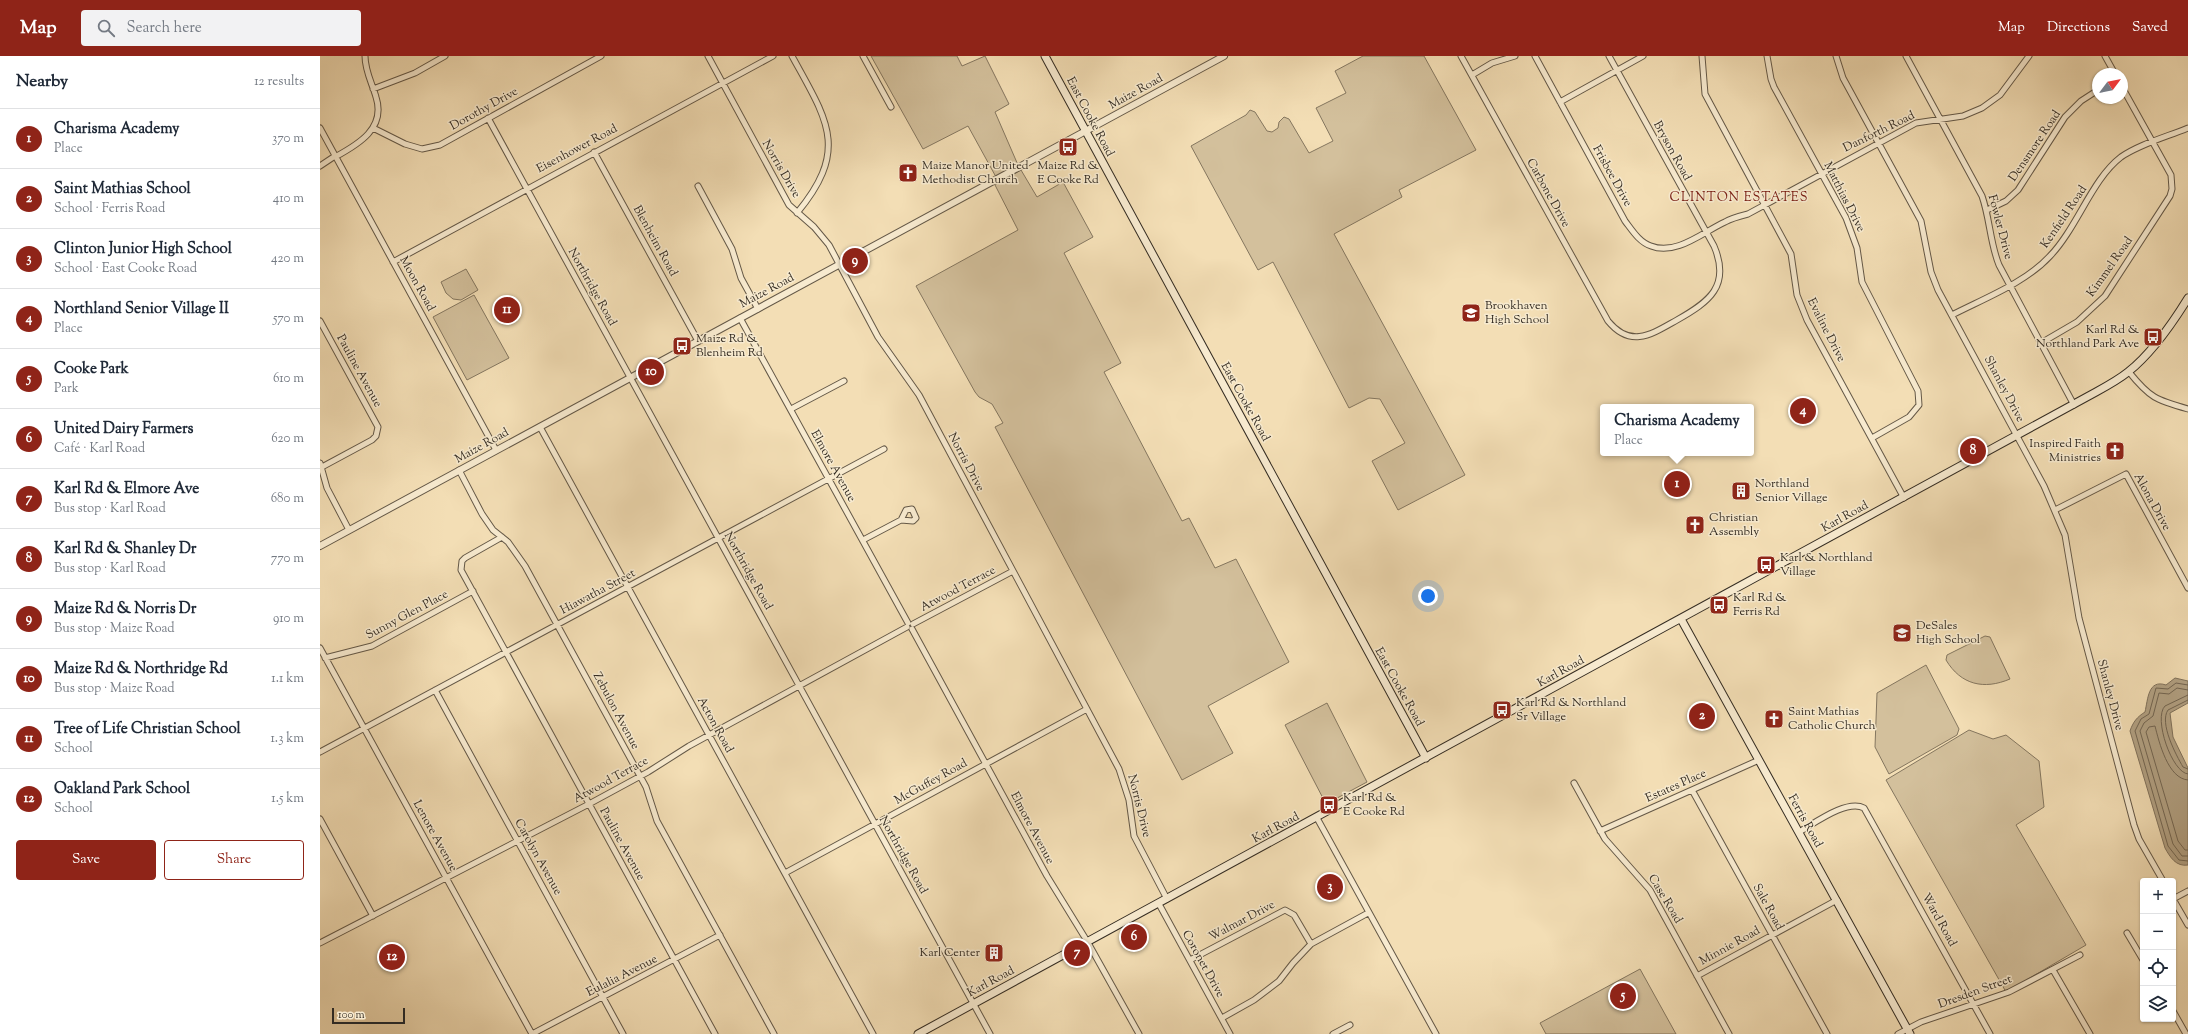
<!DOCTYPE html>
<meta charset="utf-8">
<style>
body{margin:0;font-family:"Sorts Mill Goudy",serif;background:#f2f2f3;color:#1f2937}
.controls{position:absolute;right:12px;bottom:12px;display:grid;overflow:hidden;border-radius:4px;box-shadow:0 1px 3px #0004}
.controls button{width:36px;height:36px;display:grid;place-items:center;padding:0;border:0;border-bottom:1px solid #e0e1e3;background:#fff;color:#1f2937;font:20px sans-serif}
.compass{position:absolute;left:1772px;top:12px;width:36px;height:36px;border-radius:50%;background:#fff;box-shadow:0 1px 3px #0004;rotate:58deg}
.scale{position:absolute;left:12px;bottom:10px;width:73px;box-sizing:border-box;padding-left:4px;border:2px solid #342c22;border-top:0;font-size:11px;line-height:14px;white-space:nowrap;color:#342c22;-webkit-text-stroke:3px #f7eacf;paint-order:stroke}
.you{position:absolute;left:1108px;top:540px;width:14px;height:14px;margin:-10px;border:3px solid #fff;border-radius:50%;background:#1a73e8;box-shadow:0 0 0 6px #1a73e833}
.badge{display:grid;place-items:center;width:26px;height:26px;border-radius:50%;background:#8f2418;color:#fff;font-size:13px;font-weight:700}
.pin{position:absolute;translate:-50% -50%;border:2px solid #fff;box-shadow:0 1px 4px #0006}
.popup{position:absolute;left:1280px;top:348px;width:154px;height:52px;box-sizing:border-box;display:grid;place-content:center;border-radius:4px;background:#fff;filter:drop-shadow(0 1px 3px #0005);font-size:13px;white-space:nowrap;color:#747a83}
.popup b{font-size:15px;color:#1f2937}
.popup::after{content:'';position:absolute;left:50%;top:100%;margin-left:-8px;border:8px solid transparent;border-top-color:#fff}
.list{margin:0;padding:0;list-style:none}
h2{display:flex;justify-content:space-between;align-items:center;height:52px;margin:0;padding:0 16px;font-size:17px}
h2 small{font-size:13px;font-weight:400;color:#747a83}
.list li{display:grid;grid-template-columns:26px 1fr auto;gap:12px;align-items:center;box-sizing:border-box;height:60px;padding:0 16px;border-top:1px solid #e0e1e3}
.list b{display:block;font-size:15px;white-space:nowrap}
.list p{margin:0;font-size:13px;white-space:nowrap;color:#747a83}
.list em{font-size:13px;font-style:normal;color:#747a83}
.actions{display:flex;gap:8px;padding:12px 16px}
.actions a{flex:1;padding:9px 0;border:1px solid #8f2418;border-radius:4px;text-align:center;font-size:14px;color:#8f2418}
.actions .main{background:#8f2418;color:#fff}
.icon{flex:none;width:22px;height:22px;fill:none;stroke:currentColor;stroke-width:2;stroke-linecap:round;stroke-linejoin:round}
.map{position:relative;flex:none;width:1868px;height:978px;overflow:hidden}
header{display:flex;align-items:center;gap:24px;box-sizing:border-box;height:56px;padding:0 20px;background:#8f2418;color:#fff}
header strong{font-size:19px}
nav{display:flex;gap:22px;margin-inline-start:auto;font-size:14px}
.search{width:280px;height:36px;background:#f2f2f3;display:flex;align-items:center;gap:10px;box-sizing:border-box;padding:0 14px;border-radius:4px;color:#747a83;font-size:15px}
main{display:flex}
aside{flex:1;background:#fff}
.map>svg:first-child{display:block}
.green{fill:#d3c09c;stroke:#84765f}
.water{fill:#b2a183;stroke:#80725c}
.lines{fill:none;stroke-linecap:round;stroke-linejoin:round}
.shore{stroke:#736652;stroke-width:1}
.minor-casing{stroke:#645847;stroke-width:7}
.tertiary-casing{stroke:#645847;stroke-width:8}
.secondary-casing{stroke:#342c22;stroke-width:9}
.minor{stroke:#f7eacf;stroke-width:5}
.tertiary{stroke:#f7eacf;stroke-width:6}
.secondary{stroke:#f7eacf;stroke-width:7}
.labels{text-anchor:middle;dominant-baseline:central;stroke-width:3;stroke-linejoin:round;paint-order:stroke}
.street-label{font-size:12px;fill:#342c22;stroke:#f7eacf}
.poi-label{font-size:12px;fill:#342c22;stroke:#f7eacf;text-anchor:start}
.neighbourhood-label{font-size:13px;letter-spacing:1px;fill:#7a1f14;stroke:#f7eacf}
</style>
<header>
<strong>Map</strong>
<div class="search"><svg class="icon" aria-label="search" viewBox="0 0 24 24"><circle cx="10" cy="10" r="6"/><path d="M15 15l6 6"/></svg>Search here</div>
<nav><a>Map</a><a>Directions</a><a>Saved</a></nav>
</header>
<main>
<aside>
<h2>Nearby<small>12 results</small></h2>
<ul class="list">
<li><span class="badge">1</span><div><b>Charisma Academy</b><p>Place</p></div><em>370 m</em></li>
<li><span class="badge">2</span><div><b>Saint Mathias School</b><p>School · Ferris Road</p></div><em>410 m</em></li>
<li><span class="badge">3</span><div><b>Clinton Junior High School</b><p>School · East Cooke Road</p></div><em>420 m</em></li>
<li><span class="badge">4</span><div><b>Northland Senior Village II</b><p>Place</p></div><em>570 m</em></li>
<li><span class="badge">5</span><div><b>Cooke Park</b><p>Park</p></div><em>610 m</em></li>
<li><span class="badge">6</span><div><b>United Dairy Farmers</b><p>Café · Karl Road</p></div><em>620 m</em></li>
<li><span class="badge">7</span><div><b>Karl Rd &amp; Elmore Ave</b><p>Bus stop · Karl Road</p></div><em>680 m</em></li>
<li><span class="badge">8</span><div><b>Karl Rd &amp; Shanley Dr</b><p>Bus stop · Karl Road</p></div><em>770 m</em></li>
<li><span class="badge">9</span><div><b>Maize Rd &amp; Norris Dr</b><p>Bus stop · Maize Road</p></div><em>910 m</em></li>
<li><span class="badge">10</span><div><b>Maize Rd &amp; Northridge Rd</b><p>Bus stop · Maize Road</p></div><em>1.1 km</em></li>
<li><span class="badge">11</span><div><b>Tree of Life Christian School</b><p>School</p></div><em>1.3 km</em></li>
<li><span class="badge">12</span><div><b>Oakland Park School</b><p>School</p></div><em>1.5 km</em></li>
</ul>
<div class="actions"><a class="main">Save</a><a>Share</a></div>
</aside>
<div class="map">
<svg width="1868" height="978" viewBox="0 0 1868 978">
<rect width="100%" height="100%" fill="#f3deb5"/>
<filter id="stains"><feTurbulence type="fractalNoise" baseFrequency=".005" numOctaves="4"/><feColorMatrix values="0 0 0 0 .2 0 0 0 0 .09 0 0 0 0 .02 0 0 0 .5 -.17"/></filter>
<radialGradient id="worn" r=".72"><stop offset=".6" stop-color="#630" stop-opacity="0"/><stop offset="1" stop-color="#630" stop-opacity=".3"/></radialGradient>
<path class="green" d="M551,0H637L642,10L665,0L689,48L675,56L698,109L676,121L648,70L603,93Z
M1043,0H1104L1156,94L1079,134L1082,141L1014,178L1145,419L1078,454L1052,405L1085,387L1060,343L1049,342L1029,352L953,206L938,214L871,90L926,59L930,54L935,56L947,75L952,76L958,72L959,66L964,61L969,63L989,97L1013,85L996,52L1026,37L1015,15Z
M701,114L717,141L743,126L773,181L744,197L801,307L784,316L862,465L869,462L895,512L916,503L969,606L888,650L913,697L862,724L675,371L683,367L672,348L659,341L655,336L596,230L698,174L675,129Z
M146,213L158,234L141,244L133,243L126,237L121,226Z
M154,239L189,302L147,324L113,261Z
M1665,580L1670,581L1690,623C1664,634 1641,629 1626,604L1627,599Z
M1606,609L1637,669L1639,673L1637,679L1569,718L1555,691L1557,637Z
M1007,647L1047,726L1006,748L965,669Z
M1649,674L1673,683L1686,679L1719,705L1724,751L1696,769L1766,889L1686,936L1566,724Z
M1320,913L1356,978H1226L1220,967Z"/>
<path class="water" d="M1855,622L1868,625V647L1850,657L1853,681L1868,712V809C1856,811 1850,801 1845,792L1810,675C1813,666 1817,661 1825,656C1828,643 1828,623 1846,629Z"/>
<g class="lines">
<path class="shore" d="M1868,629L1856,627L1848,633L1836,632L1829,658L1821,663L1815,675L1848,790L1859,804L1868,805
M1868,634L1857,632L1849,638L1839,637L1833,660L1824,667L1820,675L1853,788L1862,800H1868
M1868,639L1845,650C1833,662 1852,717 1868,718
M1868,644L1848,654C1839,667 1856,699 1863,711L1868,713
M1868,724C1848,723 1839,686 1835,670L1829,671L1826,676L1858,785L1865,794H1868"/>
<defs>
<path id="minor" d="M388,0L469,149L494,171L509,189L558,281L599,339L799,713L809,744L814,780L847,843
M472,0C507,64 530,93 477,157
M543,0L571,51
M1141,0L1288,265C1311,293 1332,278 1357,264C1389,246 1411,230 1394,190L1289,0
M1215,0L1305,165C1312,174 1319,186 1331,190C1356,200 1383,176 1405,166C1412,162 1420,160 1428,158L1596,67L1643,60L1662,52L1680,39L1709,0
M1382,0L1385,38L1471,198L1477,239L1487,264L1584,442
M1447,0L1451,23L1454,31L1526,162L1537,192L1542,226L1598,335L1599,349L1589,361L1552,382
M1516,0L1523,22L1601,165L1611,216L1618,234L1724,430L1745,479L1759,562L1814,769L1819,783L1843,825
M1586,0L1662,140C1670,163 1670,187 1679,209L1754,349
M1785,0L1795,18
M1152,19L1172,7L1195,0
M53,33L95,17L125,0
M1240,46L1323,0
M168,62L670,978
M0,72L176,394
M53,72L85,88L102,93L120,89L281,0
M274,96L378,285
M15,101C39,88 66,72 56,41C52,27 45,15 45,0
M0,110L15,100
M378,130L412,193L421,222L438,253
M1667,154L1686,145L1698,134L1745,61L1761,45L1778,34
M73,206L453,0
M1632,259C1665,242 1705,227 1730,200C1757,172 1772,123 1801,101C1820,88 1846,81 1868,72
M420,262L588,567
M0,265L58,371L56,380L52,384L0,412
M1721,287L1757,266L1785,240L1850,140L1852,133L1851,119L1802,31
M1809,316C1830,342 1836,344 1868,353
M471,353L524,325
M220,371L553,978
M0,407L7,432L29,474
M139,414L162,458L173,474L188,486L205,510L326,731L337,765L454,978
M1735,454L1806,418L1868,532
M182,481L145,502L142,505L141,514L395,978
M543,484L581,464L593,465L596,462L592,453L586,454L581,464
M593,568L693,515
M592,573L727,820L767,885L819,978
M0,592L212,978
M5,602L52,590L153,535
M115,634L303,978
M0,696L564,393
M1254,727L1285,783L1330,834L1409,978
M1372,734L1507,978
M997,762L1116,978
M0,763L53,860
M1280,775L1439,704
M1479,776C1495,767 1527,743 1544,752L1670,978
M465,817L767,653
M1853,843L1868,869
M1853,843L1868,835
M839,848L910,978
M1807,877L1823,904
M0,887L269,748L328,716L369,690L587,571
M870,904L965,854L974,859L991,888
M1733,914L1770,978
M1377,920L1517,844
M1853,955L1866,978
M902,962L934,944L959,925L973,907L991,888L1048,857
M212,978L400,879
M1013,978L1030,969
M1578,978L1601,966L1689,936L1760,899"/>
<path id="tertiary" d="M0,490L904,0"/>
<path id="secondary" d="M725,0L1106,702
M1361,563L1590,978
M598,978L1776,336C1787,330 1798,324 1808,316C1832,297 1852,268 1868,242"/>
</defs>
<use href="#minor" class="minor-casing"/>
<use href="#tertiary" class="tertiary-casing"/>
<use href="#secondary" class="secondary-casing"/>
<use href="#minor" class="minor"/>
<use href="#tertiary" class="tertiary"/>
<use href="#secondary" class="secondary"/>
</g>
<defs>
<symbol id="bus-square" viewBox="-11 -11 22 22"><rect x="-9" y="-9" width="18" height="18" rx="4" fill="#8f2418" stroke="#f7eacf"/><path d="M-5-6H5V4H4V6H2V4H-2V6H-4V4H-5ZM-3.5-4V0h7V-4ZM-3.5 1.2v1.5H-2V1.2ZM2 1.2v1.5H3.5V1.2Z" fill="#fff"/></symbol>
<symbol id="church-square" viewBox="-11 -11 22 22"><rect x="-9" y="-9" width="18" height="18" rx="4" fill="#8f2418" stroke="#f7eacf"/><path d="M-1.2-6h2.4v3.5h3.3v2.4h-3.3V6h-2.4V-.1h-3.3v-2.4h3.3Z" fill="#fff"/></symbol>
<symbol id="school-square" viewBox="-11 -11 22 22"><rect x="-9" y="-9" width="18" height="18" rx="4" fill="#8f2418" stroke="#f7eacf"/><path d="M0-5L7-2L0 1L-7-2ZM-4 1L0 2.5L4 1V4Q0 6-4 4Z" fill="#fff"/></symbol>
<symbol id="building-square" viewBox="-11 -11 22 22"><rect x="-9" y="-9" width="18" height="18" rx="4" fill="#8f2418" stroke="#f7eacf"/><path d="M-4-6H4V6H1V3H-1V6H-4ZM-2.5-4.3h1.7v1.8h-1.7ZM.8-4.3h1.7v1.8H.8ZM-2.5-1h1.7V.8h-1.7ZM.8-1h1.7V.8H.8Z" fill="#fff"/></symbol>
</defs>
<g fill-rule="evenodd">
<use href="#bus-square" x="737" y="80" width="22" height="22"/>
<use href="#church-square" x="577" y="106" width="22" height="22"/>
<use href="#school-square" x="1140" y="246" width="22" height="22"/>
<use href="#bus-square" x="1822" y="270" width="22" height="22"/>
<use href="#bus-square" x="351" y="279" width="22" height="22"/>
<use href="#church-square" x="1784" y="384" width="22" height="22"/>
<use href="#building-square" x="1410" y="424" width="22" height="22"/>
<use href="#church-square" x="1364" y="458" width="22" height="22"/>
<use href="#bus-square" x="1435" y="498" width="22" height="22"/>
<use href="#bus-square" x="1388" y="538" width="22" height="22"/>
<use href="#school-square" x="1571" y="566" width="22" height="22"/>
<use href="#bus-square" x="1171" y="643" width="22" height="22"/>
<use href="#church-square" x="1443" y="652" width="22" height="22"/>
<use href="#bus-square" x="998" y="738" width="22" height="22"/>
<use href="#building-square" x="663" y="886" width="22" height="22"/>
</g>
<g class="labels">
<g class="street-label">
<text transform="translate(816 36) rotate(-29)">Maize Road</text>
<text transform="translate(164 53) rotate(-29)">Dorothy Drive</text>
<text transform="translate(770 61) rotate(62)">East Cooke Road</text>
<text transform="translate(1559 76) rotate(-26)">Danforth Road</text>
<text transform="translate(1715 90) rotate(-56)">Densmore Road</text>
<text transform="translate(257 93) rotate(-28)">Eisenhower Road</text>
<text transform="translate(1352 95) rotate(61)">Bryson Road</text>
<text transform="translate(461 113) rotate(60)">Norris Drive</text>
<text transform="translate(1292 120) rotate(61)">Frisbee Drive</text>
<text transform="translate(1228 137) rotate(61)">Carbone Drive</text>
<text transform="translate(1524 141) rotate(63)">Matthias Drive</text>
<text transform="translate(1744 161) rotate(-56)">Kenfield Road</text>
<text transform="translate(1680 171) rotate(75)">Fowler Drive</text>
<text transform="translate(335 185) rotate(61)">Blenheim Road</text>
<text transform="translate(1790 211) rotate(-55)">Kimmel Road</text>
<text transform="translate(97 228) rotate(61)">Moon Road</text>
<text transform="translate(272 231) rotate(61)">Northridge Road</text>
<text transform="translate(447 235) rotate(-28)">Maize Road</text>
<text transform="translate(1506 274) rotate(63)">Evaline Drive</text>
<text transform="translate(39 315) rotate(61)">Pauline Avenue</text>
<text transform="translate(1684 333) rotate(62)">Shanley Drive</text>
<text transform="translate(925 346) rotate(61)">East Cooke Road</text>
<text transform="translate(162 390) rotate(-29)">Maize Road</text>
<text transform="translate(646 406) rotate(62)">Norris Drive</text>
<text transform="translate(513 410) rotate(61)">Elmore Avenue</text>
<text transform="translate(1832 446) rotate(61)">Alona Drive</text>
<text transform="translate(1525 461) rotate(-29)">Karl Road</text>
<text transform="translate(428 515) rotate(61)">Northridge Road</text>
<text transform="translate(638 533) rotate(-28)">Atwood Terrace</text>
<text transform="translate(278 536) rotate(-28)">Hiawatha Street</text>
<text transform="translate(87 559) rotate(-28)">Sunny Glen Place</text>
<text transform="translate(1241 616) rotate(-29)">Karl Road</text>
<text transform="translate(1079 631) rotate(61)">East Cooke Road</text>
<text transform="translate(1790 639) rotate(75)">Shanley Drive</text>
<text transform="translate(296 655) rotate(62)">Zebulon Avenue</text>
<text transform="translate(395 669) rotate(61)">Acton Road</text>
<text transform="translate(291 724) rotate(-29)">Atwood Terrace</text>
<text transform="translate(611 726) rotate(-29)">McGuffey Road</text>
<text transform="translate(1356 730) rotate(-24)">Estates Place</text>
<text transform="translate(819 750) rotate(76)">Norris Drive</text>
<text transform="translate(1485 765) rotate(61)">Ferris Road</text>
<text transform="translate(712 772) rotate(62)">Elmore Avenue</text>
<text transform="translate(956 772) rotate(-28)">Karl Road</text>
<text transform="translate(115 780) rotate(61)">Lenore Avenue</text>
<text transform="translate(302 788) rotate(61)">Pauline Avenue</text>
<text transform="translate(583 799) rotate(61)">Northridge Road</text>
<text transform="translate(218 801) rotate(61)">Carolyn Avenue</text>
<text transform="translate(1345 843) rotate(59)">Case Road</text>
<text transform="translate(1448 851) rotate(61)">Sale Road</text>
<text transform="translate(1619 864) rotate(61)">Ward Road</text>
<text transform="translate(922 865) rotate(-28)">Walmar Drive</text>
<text transform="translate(1410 890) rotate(-29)">Minnie Road</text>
<text transform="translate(883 908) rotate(61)">Coronet Drive</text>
<text transform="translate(302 920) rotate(-27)">Eulalia Avenue</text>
<text transform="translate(671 926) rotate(-28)">Karl Road</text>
<text transform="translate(1655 936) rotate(-20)">Dresden Street</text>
</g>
<g class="poi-label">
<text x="602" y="110">Maize Manor United<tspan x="602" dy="14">Methodist Church</tspan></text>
<text x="748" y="110" text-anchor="middle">Maize Rd &amp;<tspan x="748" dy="14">E Cooke Rd</tspan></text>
<text x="1165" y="250">Brookhaven<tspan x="1165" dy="14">High School</tspan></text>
<text x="1819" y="274" text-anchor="end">Karl Rd &amp;<tspan x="1819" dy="14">Northland Park Ave</tspan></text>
<text x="376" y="283">Maize Rd &amp;<tspan x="376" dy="14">Blenheim Rd</tspan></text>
<text x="1781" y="388" text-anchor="end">Inspired Faith<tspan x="1781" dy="14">Ministries</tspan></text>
<text x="1435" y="428">Northland<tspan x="1435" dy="14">Senior Village</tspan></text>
<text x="1389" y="462">Christian<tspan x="1389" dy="14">Assembly</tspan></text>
<text x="1460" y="502">Karl &amp; Northland<tspan x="1460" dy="14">Village</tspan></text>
<text x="1413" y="542">Karl Rd &amp;<tspan x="1413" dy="14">Ferris Rd</tspan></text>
<text x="1596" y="570">DeSales<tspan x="1596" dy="14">High School</tspan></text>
<text x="1196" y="647">Karl Rd &amp; Northland<tspan x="1196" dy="14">Sr Village</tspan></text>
<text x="1468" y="656">Saint Mathias<tspan x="1468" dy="14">Catholic Church</tspan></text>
<text x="1023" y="742">Karl Rd &amp;<tspan x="1023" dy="14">E Cooke Rd</tspan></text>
<text x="660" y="897" text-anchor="end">Karl Center</text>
</g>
<g class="neighbourhood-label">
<text x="1419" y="142">CLINTON ESTATES</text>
</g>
</g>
<rect width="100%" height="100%" filter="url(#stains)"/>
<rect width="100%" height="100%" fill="url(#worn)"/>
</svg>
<div class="controls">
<button>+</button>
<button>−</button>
<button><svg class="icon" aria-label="locate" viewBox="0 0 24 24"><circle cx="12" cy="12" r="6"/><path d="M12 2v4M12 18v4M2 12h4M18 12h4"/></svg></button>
<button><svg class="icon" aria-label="layers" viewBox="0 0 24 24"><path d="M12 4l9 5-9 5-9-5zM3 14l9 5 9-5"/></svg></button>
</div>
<svg class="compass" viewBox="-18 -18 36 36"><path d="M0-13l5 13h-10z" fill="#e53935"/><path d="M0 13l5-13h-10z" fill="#747a83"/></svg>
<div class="scale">100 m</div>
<div class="you"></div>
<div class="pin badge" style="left:1357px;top:428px">1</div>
<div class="popup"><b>Charisma Academy</b>Place</div>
<div class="pin badge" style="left:1382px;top:660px">2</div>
<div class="pin badge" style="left:1010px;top:831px">3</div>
<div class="pin badge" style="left:1483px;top:355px">4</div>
<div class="pin badge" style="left:1303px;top:940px">5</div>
<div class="pin badge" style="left:814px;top:881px">6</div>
<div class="pin badge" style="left:757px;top:897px">7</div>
<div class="pin badge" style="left:1653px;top:395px">8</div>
<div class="pin badge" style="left:535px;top:205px">9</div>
<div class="pin badge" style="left:331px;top:316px">10</div>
<div class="pin badge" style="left:187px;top:254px">11</div>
<div class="pin badge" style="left:72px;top:901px">12</div>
</div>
</main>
